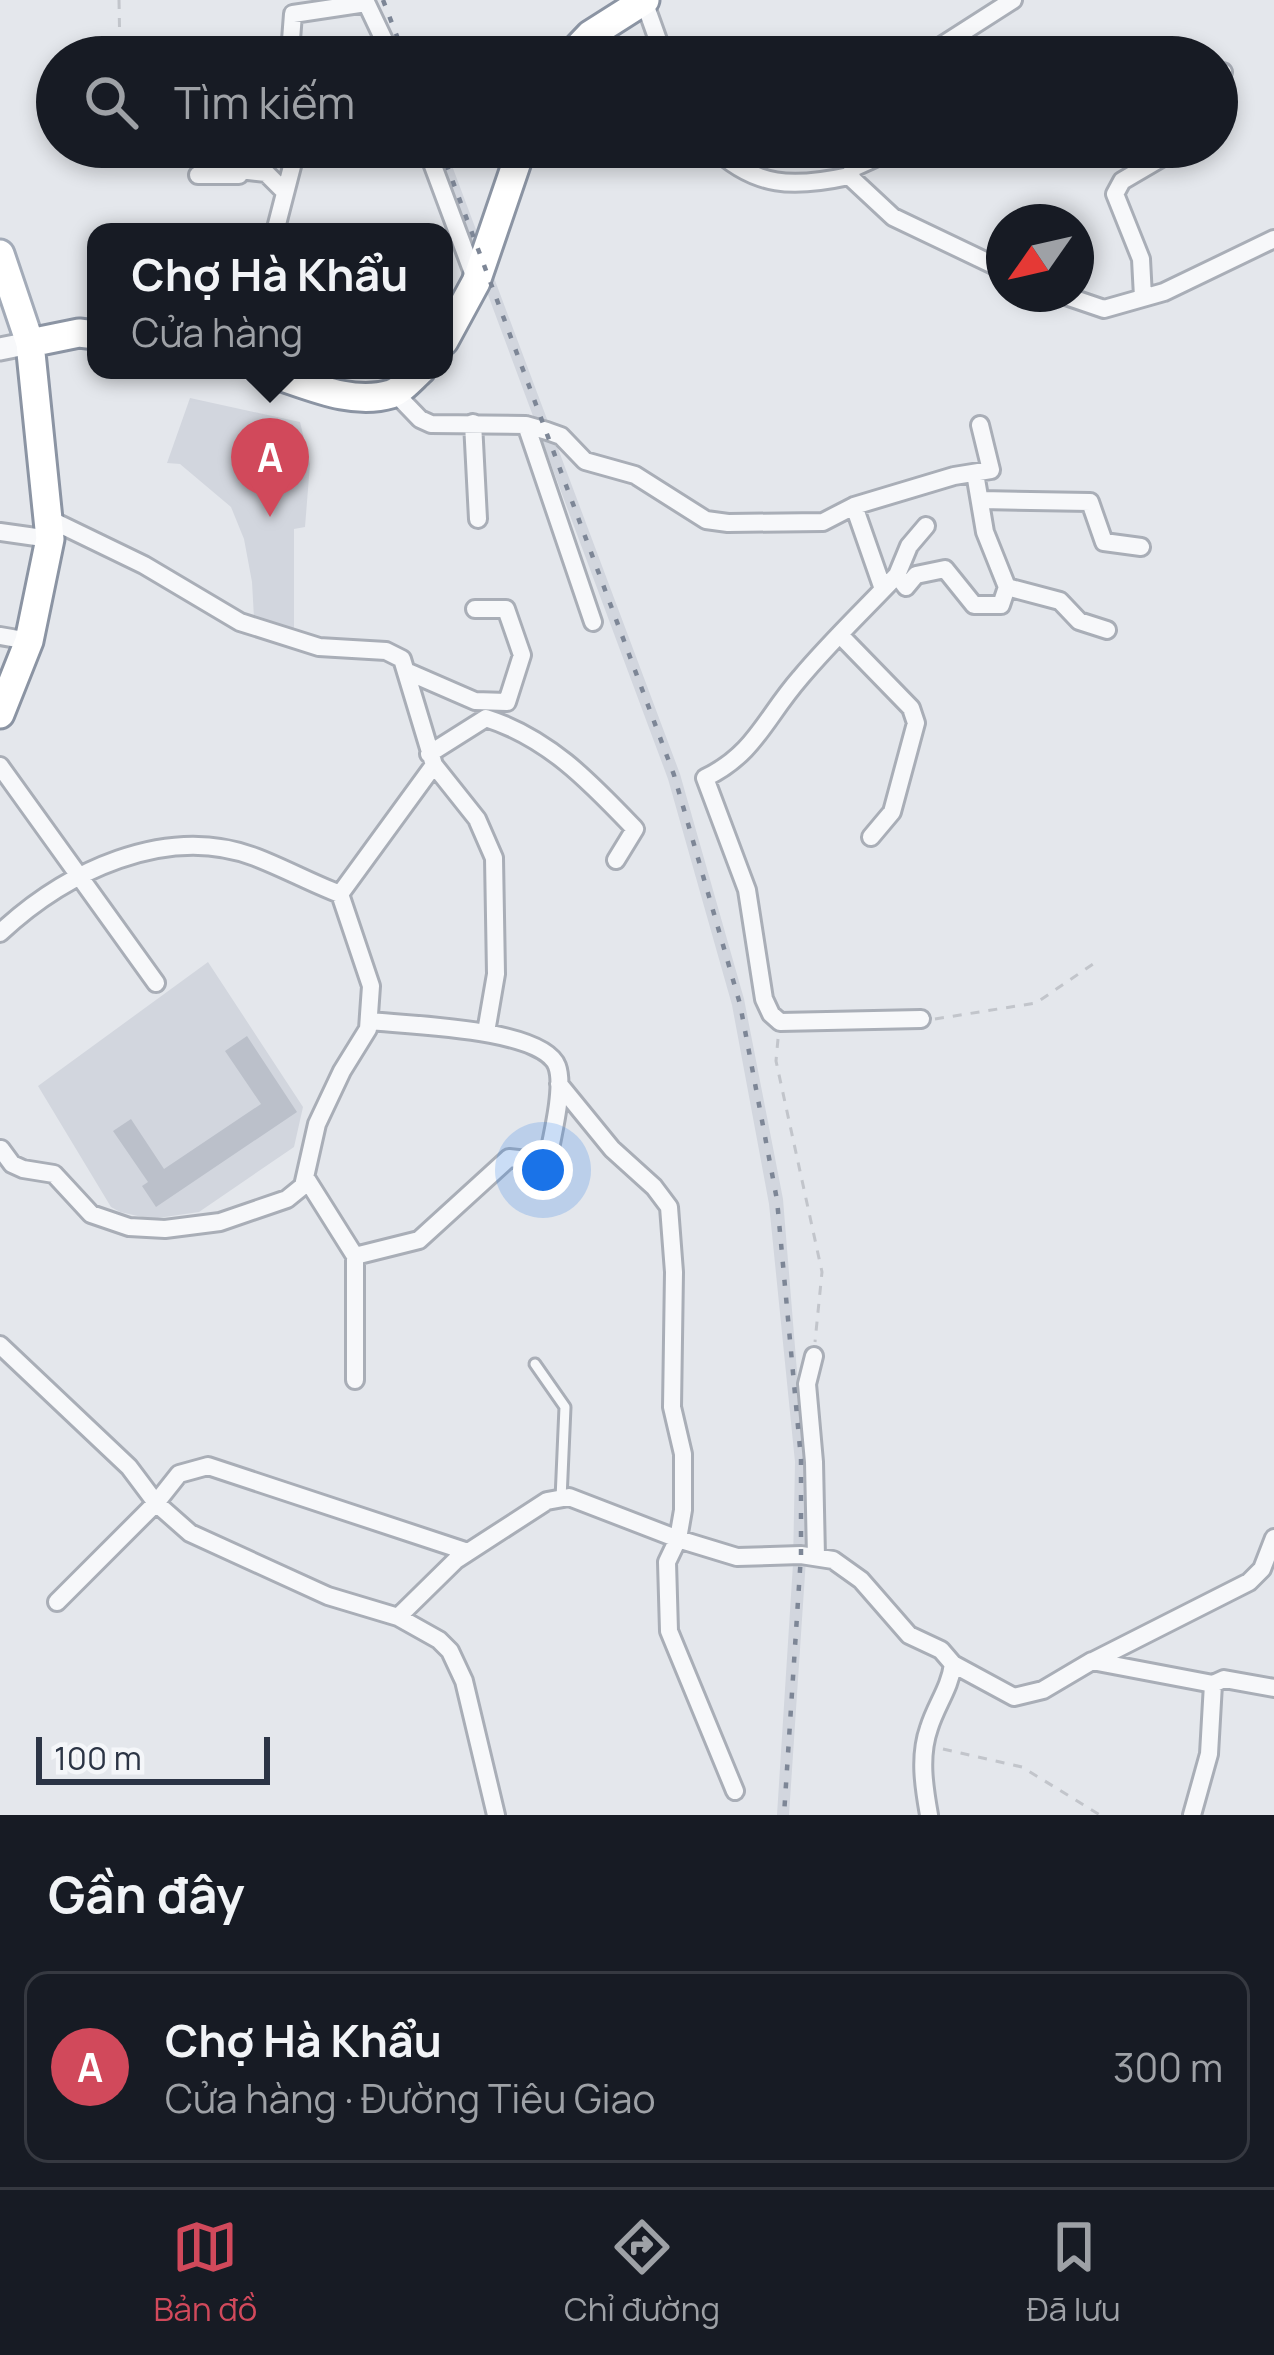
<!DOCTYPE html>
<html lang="vi">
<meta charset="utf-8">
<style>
body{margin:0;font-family:Manrope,sans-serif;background:#20242c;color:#f1f3f6}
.compass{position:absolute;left:986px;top:204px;width:108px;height:108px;border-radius:50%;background:#171b24;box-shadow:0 6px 18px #0003;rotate:236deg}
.scale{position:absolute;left:36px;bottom:30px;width:234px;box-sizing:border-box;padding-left:12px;border:6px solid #2b3445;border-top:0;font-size:33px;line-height:42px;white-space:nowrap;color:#2b3445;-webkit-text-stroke:9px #f4f6f9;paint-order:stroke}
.you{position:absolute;left:543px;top:1170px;width:42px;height:42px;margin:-30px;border:9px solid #fff;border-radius:50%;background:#1a73e8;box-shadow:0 0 0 18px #1a73e833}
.badge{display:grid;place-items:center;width:78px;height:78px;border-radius:50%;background:#d1495b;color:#fff;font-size:39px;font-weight:700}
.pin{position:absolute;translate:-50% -99px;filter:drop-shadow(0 3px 6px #0008)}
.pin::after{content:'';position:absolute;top:63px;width:42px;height:36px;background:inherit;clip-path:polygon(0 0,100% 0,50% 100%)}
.popup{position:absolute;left:87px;top:223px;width:366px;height:156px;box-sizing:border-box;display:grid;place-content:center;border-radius:24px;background:#171b24;filter:drop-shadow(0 3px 9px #0005);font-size:39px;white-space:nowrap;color:#9ea1a6}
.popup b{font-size:45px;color:#f1f3f6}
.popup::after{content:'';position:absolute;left:50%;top:100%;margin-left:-24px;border:24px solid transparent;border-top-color:#171b24}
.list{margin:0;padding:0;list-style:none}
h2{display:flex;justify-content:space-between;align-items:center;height:156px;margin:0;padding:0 48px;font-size:51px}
h2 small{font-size:39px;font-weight:400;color:#9ea1a6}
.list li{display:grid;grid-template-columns:78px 1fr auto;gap:36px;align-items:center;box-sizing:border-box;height:192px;margin:0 24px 24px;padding:0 24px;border:3px solid #363941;border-radius:24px}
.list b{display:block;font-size:45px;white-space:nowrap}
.list p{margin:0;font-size:39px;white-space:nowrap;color:#9ea1a6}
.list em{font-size:39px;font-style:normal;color:#9ea1a6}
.icon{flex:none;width:66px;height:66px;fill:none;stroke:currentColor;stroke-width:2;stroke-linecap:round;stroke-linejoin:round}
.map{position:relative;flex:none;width:1274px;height:1815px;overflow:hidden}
.search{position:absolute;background:#171b24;box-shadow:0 6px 18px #0003;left:36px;right:36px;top:36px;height:132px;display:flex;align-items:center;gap:30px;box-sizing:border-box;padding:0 42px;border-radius:66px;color:#9ea1a6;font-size:45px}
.sheet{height:372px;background:#171b24}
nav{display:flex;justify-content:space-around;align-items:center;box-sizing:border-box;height:168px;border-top:3px solid #363941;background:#171b24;font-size:33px;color:#9ea1a6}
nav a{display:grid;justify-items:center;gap:6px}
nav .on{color:#d1495b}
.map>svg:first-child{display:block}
.built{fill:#d2d6de}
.building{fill:#bbc0ca}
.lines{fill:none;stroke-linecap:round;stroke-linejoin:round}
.service-casing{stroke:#a9aeb7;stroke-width:15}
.minor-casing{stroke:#a9aeb7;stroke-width:22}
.tertiary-casing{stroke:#a9aeb7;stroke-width:27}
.primary-casing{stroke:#a3abb8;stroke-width:33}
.trunk-casing{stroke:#8b94a3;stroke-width:33}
.path{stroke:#c2c5cb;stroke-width:3;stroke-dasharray:9 9;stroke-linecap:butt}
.service{stroke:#f7f8fa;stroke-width:9}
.minor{stroke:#f7f8fa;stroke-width:16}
.tertiary{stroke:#f7f8fa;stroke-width:21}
.primary{stroke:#fff;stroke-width:27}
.trunk{stroke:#fff;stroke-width:27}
.rail{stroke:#7d8696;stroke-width:4.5;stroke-dasharray:6 12;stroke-linecap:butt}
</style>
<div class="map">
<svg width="1274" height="1815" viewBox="0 0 1274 1815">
<rect width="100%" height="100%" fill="#e4e7ec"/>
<path class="built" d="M433,147H445L680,774L744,999L783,1199L804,1458L806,1559L789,1815H777L793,1564L795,1462L769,1204L732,1005L668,779Z
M190,398L300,422L310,464L305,527L294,529V632L254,618L252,582L244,539L231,507L180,464L167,463Z
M208,962L303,1107L294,1147L199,1212L151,1219L120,1212L111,1207L38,1086Z"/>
<path class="building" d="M247,1036L297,1112L156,1207L142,1186L148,1182L113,1131L131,1119L164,1169L261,1104L225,1051Z"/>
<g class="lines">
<defs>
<path id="service" d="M535,1364L565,1407L561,1499"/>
<path id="minor" d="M365,0L392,57
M644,1L664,57
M291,40L293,14L366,3
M924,57L1013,0
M1217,76L1223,72
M226,147L240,170
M426,147L476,281
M713,147C755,188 794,188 849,176L867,147
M924,147L1015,151L1030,147
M853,168L893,150L919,147
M198,175H239L240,170L266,173L283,190
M849,176L893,217L1004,270
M275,232L297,147
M1060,294L1104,309L1164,292L1274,239
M1143,297L1141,259L1115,194L1122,181L1180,147
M395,393L420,419L431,424L526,425L547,431L561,436L585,461L635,475L706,520L728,523L823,522L854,506L954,476L991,470L980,425
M473,423L478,519
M526,425L593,622
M975,473L985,532L1007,587L1060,601L1079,621L1107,630
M981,500L1090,502L1104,542L1141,547
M854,506L883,589
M49,519L144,565L240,622L319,647L386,651L402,659L434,765L477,819L494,858L496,974L486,1032
M0,532L50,539
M897,575L909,546L926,526
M840,635L911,708L916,723L892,812L871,837
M0,636L29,641
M406,671L475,701L507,702L522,655L506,609H475
M429,754L486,718C549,738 591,783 635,829L616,860
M0,766L156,983
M0,933C65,872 166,823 255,857C284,868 311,883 340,894
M921,1019L780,1022L771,1014L764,999L747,890L705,778C755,754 765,718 800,678C830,642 865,609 897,575L906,587L916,575L945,569L974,605H1001L1007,587
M369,1021C406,1025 543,1028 557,1066C566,1090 548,1152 544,1179
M559,1084L612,1149L654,1187L669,1207L674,1272L672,1407L683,1454V1510L678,1539L667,1562L669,1631L735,1791
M1,1149L12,1164L23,1169L54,1174L91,1214L129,1227L165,1229L220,1222L287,1199L303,1186L317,1124L342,1071L368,1029L371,986L340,894L434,765
M306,1178L355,1256V1380
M355,1256L419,1240L509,1158L547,1162
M0,1345L129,1467L156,1503L190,1533L328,1596L398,1617L439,1640L450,1651L464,1681L496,1815
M814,1356L807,1384L814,1462L816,1557
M57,1602L156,1503L179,1474L208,1466L468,1552
M398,1617L456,1560L547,1501L569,1497L678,1539L737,1557L801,1555L833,1560L861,1580L909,1635L941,1650L953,1664C950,1688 936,1705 929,1728C919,1756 924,1787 929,1815
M1093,1661L1249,1582L1262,1569L1274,1538
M953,1664L1014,1697L1043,1690L1092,1661L1213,1684
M1192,1815L1209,1754L1213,1684L1224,1679L1274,1688"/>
<path id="tertiary" d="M0,349L30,343"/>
<path id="primary" d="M0,254L30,343"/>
<path id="trunk" d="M569,57L590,35L645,0
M444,341L476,282L522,147
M260,370C301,381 348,407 391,394C402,390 412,378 421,370
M0,714L29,641L50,539L30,343L79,333L96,335"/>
</defs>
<use href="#service" class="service-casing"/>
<use href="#minor" class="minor-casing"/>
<use href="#tertiary" class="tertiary-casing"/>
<use href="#primary" class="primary-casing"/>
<use href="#trunk" class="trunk-casing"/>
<path class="path" d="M119,0L120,57
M935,1019L1036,1003L1096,962
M778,1039L776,1061L822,1272L815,1342
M943,1749L1022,1767L1100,1815"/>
<use href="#service" class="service"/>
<use href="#minor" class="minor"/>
<use href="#tertiary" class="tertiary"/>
<use href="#primary" class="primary"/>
<use href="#trunk" class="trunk"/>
<path class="rail" d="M383,0L405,57
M440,147L674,775L740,1004L777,1200L801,1459V1555L784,1815"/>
</g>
</svg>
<svg class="compass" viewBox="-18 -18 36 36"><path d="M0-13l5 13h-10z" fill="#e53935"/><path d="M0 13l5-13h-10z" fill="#9ea1a6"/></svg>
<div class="scale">100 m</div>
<div class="you"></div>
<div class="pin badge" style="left:270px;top:517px">A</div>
<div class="popup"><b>Chợ Hà Khẩu</b>Cửa hàng</div>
<div class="search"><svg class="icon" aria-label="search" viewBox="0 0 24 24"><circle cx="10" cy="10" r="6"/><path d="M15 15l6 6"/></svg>Tìm kiếm</div>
</div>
<section class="sheet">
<h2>Gần đây<small></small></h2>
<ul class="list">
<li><span class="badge">A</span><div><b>Chợ Hà Khẩu</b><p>Cửa hàng · Đường Tiêu Giao</p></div><em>300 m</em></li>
</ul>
</section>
<nav>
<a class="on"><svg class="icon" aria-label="map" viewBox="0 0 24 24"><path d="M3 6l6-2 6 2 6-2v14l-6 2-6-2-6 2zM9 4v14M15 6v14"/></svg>Bản đồ</a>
<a><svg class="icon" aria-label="directions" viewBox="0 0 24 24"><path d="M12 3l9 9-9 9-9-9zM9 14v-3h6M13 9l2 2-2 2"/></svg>Chỉ đường</a>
<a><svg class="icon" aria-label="saved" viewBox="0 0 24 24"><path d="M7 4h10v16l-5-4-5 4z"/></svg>Đã lưu</a>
</nav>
